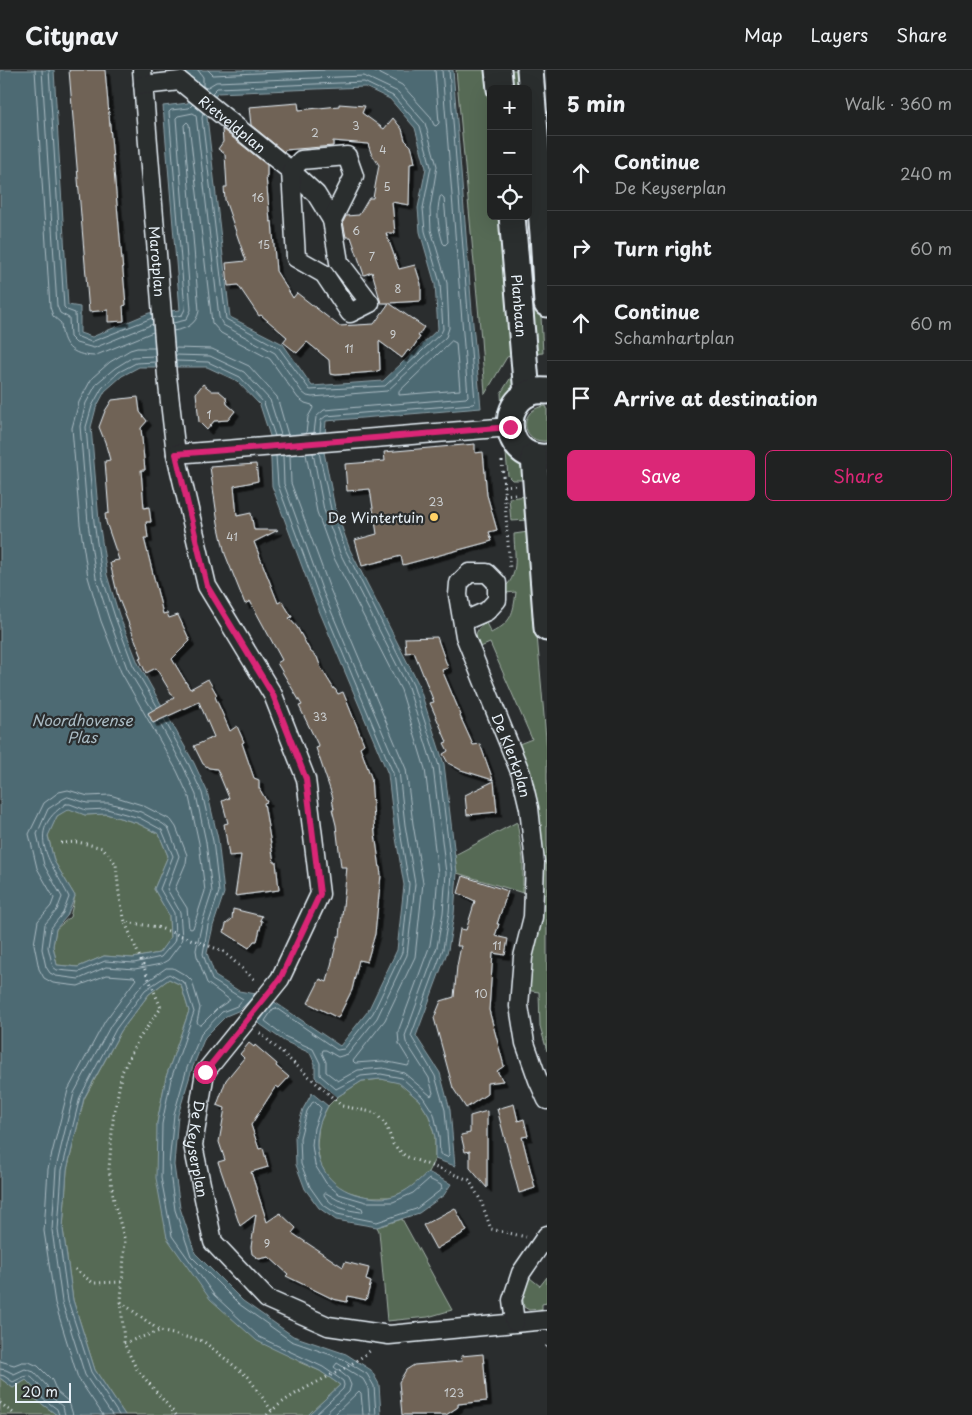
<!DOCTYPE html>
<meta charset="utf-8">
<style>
body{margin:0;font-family:"Playpen Sans",sans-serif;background:#282a2a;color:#f1f3f6}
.controls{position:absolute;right:15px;top:15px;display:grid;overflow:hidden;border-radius:8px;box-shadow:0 5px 20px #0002}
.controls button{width:45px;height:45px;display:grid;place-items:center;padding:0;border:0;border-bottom:1px solid #3d3f40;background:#202222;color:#f1f3f6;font:25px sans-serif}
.scale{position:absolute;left:15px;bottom:12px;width:56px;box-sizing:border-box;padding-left:5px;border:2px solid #e8f1f8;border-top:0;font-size:14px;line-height:18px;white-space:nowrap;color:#e8f1f8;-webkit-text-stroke:4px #2a2d2e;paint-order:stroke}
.stop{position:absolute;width:15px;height:15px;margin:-11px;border:4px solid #db2777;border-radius:50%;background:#fff}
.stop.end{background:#db2777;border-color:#fff;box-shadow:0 1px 5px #0008}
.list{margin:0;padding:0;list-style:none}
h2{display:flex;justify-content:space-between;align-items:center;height:65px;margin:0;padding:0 20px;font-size:21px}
h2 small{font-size:16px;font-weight:400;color:#a2a4a5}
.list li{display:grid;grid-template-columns:32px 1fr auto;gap:15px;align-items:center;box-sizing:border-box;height:75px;padding:0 20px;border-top:1px solid #3d3f40}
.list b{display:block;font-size:19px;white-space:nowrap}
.list p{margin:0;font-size:16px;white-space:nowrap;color:#a2a4a5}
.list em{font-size:16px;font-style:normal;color:#a2a4a5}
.actions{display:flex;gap:10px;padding:15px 20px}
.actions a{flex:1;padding:11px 0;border:1px solid #db2777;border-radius:8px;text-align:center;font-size:18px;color:#db2777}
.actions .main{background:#db2777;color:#fff}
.icon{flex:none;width:28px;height:28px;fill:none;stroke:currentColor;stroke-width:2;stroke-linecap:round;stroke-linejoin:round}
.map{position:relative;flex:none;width:547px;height:1345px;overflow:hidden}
header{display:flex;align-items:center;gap:30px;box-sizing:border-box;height:70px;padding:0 25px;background:#202222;border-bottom:1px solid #3d3f40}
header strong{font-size:24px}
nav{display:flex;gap:28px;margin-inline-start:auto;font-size:18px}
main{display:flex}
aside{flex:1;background:#202222}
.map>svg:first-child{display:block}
.green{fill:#576a54;stroke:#a0aea6}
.water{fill:#4e6a73;stroke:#8ca0a8;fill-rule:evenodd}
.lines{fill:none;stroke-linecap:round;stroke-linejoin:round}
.shore{stroke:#aabbc3;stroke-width:1}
.building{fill:#706356;stroke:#e8f1f8;filter:url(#shadow)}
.street-casing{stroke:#e8f1f8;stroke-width:21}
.secondary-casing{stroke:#e8f1f8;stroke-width:29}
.path{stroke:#e8f1f8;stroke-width:3;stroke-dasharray:1 4;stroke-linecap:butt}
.street{stroke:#2a2d2e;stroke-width:18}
.secondary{stroke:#2a2d2e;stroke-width:25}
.route{stroke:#db2777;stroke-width:6}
.poi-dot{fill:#ffd166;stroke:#2a2d2e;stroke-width:2}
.labels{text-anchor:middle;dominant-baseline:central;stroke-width:4.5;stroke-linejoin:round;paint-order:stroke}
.number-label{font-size:11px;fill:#caced0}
.street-label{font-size:14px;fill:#e8f1f8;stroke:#2a2d2e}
.poi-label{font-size:14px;fill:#e8f1f8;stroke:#2a2d2e;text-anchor:end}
.water-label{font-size:15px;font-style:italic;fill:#aabbc3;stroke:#2a2d2e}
</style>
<header>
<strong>Citynav</strong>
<nav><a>Map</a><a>Layers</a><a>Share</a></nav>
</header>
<main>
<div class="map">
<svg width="547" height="1345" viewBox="0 0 547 1345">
<defs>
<filter id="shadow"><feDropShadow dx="4.5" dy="4.5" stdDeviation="0" flood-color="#0009"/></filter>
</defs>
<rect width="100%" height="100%" fill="#2a2d2e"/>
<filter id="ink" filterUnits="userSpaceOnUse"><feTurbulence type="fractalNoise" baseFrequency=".02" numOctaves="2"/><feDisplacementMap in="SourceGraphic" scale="10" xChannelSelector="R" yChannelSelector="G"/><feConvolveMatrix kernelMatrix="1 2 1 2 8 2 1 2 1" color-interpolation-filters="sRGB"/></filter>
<g filter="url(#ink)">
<path class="green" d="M456,0H491V146H504L516,284L507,287L485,324L481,269Z
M504,0H521L522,19H506Z
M525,174H537L543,283L531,284Z
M515,301L520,309L502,343L501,323Z
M545,336L547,337V371C521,374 517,339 545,336Z
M505,372L519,387L529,410H512L508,406Z
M527,426L528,450L511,451L509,428Z
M528,462L547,680V981L540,956L539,922L525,920L536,733L519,674L532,669L490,573L478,578C474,568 475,558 486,553L491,563C512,552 513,544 516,522L505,523V517C520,504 514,482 514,464Z
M69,738L85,745L106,744L137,753L159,764L168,786L154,819L169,845L170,869L159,883L133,888L104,886L78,897L57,895L53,876L56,859L70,847L75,826L54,791L48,765L57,746Z
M517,752L523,789V823L457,803L455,785Z
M169,909L181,915L189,941L166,1007L157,1053L167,1168L299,1292L320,1301L340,1315L308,1345H125L95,1300L73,1230L63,1159L67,1100L84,1029L121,961L149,924Z
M381,1009L399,1012L419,1030L429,1046L435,1067V1089L428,1102L410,1119L392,1127H367L342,1120L330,1110L320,1094L317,1075L319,1054L328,1036L337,1027L362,1011Z
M402,1149L452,1240L428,1247L387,1251L379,1161L377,1157Z
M547,1207V1233L542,1234V1239L529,1240L524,1237L523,1230L519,1229L523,1217L530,1208L540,1216Z
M0,1308L13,1318L26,1310L38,1322L34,1328L57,1345H0Z"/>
<path class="water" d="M0,0H54L68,235L80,237V263L92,267L149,243L180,240L163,36L188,33L193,10L185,3V0H453L473,254L481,338L326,351L324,382L335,438L350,480L418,613L444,694L457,803L454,844L448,880L416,966L440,1003L450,1040L455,1096L435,1089V1067L429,1046L419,1030L399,1013L381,1009L362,1011L337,1027L315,1007V994L310,983L284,971L257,952L273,931L340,976L368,941L397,880L404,815L394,756L388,704L313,526L272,416L270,366L260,335L237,311L207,297H139L122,306L105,321L96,338L91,357L99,451L107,505L119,545L138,593L194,693L207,721L218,769L224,823L213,856L207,883L215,906L239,921L256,924L240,940L226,946L205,967L192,999L178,1045L174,1095L180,1138L195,1183L243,1231L293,1266L346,1284L371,1300L379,1314L381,1345H308L340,1315L320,1301L257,1271L210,1229L167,1168L156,1108L157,1053L166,1007L189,941L181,915L169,909L149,924L121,961L84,1028L67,1100L63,1159L73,1230L95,1300L125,1345H57L34,1328L38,1322L26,1310L13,1318L0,1308ZM365,17L390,29L415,58L426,98L418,138L420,162L435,214L438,259L383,311L312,316L283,274L230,247L207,47L217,23ZM69,739L85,745L106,744L137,753L159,764L168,786L154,819L169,845L170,868L159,883L133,888L104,886L78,897L57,895L53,876L56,859L67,846L75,826L54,791L48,766L57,746Z
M312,1023L328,1036C325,1041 322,1047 320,1053C310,1085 324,1114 355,1124C367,1127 381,1130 393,1126C407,1122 417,1112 428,1102L451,1114L444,1125L419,1143L377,1157L336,1150L319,1138L305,1119L296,1095L295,1067L303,1039Z"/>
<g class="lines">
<path class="shore" d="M35,0L50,237L53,246L61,253C62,275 71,285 94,286L153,262
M42,0L57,236L60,243L69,248L70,267L76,273L94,278L153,254
M49,0L64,237L67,240L75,243L76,266L91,272L152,248
M208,0L213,5L324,0
M373,0L402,15L430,46L434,55L436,56L439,53L435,0
M203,43L202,48L226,249L279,278L310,320L385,316L441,263L443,259L440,213L425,161L423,138L431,97L420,56L393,26L364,12L217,18L211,24
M442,126L444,128L448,172L445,175L443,173C438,157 436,143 440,127Z
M172,247L182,245L185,239L169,42L171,40L189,38L193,34
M173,253L186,250L191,240L176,48L178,46L193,43L196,45L219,247L223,255L275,283L302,322L307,326L312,327L387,321L446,267L449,258L447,213L431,160L430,139L437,96L425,53L398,22L364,6L216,12L206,18L203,16V7L198,0
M173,261C186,259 196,255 199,241L184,55L187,52L189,54L212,253L221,263L270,289L298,328L305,333L312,335L313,338L308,347L306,363
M452,271L456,273L460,320L399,325V322Z
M175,278L212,279L249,296L277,327L288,365
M175,285L210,286L244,302L270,330L281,365
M176,291L208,292L240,307L264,333L275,366
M156,292L136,293L119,302L102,318L92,336L86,357L94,452L102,506L115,547L133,595L157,636
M320,362L321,350L326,346L473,334L475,332L449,0
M314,363L316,347L324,340L466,328L468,326L442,0
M283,385L284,414L323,522L399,701L405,755L415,814L407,885L377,948L348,984L338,987L326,980H323L322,983L326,992V1002L338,1011L358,1000L383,998L404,1003L431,1026L433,1023L429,1008L406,972L405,966L437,877L443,843L446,803L433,697L408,617L340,483L324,440L313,383
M290,385L291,413L330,519L406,699L413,754L423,813L415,887L385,950L353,991L355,993L383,991L408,996L410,992L399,974L398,962L430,875L435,842L438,803L425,699L401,620L333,486L317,442L306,384
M276,386L278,415L318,524L393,703L399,755L409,814L402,882L373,943L344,979L337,980L276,938L273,939L265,951L286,967L313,979L320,993V1005L336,1019L361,1006L381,1004L402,1008L423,1027L434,1044L439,1066L440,1084L447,1087L449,1085L445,1040L435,1006L411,966L443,879L449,843L452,803L439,696L413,615L346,481L331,439L319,382
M152,639L127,598L109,549L96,508L88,453L80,356L86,333L97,313L115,298L133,287L155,286
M164,649L189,695L202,723L213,771L219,822L208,855L203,884L212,910L243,929L237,936L222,942L201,964L187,998L174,1044L169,1095L175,1140L191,1186L239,1234L291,1271L343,1289L367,1304L374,1316L376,1345
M68,727L87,733H109L141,742L163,754L169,759L179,786L167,819L180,842L182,868L180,874L168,890L161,894L135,899L106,897L79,909L56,906L50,903L46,897L42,879L45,854L57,840L62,827L44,795L37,764L48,739L63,729Z
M66,734H70L86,740L107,739L140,748L162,760L173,786L160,819L174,843L175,868L174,872L161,887L134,893L105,891L79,902L57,900L53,897L48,877L51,858L63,843L69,827C53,794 22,762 66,734Z
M315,1032L321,1038L314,1058L312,1075L315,1095L326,1113L339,1124L366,1132H393L413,1123L429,1109L441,1115L442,1119L416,1139L377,1152L337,1144L322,1134L310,1117L301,1094L300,1068L307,1041L312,1033Z
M326,1123L338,1130L362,1138L363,1141L361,1142C347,1140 332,1138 324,1125Z
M0,1291L14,1295L22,1292H29L38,1296L52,1310L57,1322L69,1332L73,1345
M0,1299L6,1300L14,1304L25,1299L34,1302L47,1316L49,1325L63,1337L65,1345
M0,1305L4,1306L13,1312C31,1303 29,1304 42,1319V1328L57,1339L59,1345
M103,1345L78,1308L55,1233L44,1161L48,1099L68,1020L105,951L136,909L134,907L107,905L78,916L53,913L44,908L39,899L34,874L38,851L51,836L54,828L37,798L29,764L44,733L59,722L68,720L88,726L110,725L142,735L171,750L176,757L187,785L186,793L175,819L187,838L189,858L191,859L193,858L205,821L199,773L189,727L177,701L121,602L101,551L88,507L80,454L72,358L79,332L92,308L110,292L130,280L137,278H155
M112,1345L85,1305L62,1232L52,1160L56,1098L74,1023L111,955L141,916L166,898H173L187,906L192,911L200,938L197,952L199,955H201L218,938L230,930L207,913L197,886L196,880L202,853L212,822L206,772L196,725L184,698L159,652
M119,1345L91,1302L68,1231L58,1160L62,1100L80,1027L116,959L145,920L169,904L185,913L194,942L171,1009L162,1054L161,1108L172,1166L214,1225L259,1267L323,1297L343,1311L344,1315L343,1319L315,1345
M324,1345L349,1322L351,1315L348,1308L334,1297L337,1293L363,1309L368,1318L370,1345
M334,1345L359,1321L361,1323L363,1345"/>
</g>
<path class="building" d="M69,0H105L126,235L123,236L124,251L108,252V240L89,242Z
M298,33L299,40L339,36V34L365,36L362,43L384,59L393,48L402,59L405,70L411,76L413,83L415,93L410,94L409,135L392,132L395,163H386L399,199L415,195L421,214V231L389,233L424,257L418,266L420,267L410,282L408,280L402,288L379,271L380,300L374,302L336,305L330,304L329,290L307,272L297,283L283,272L287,267L261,245L259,246L238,215L228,216L226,193L246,191L225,130L224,117H227L225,84L218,79L223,72L222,59L267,95V106H266L270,152L272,151L276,201L293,228L297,223L339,256L374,254L389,233H381L372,202L364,205L351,167H346L343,152L346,146L359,145L369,128H373L379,95L371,83L368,74L333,71V76L285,80L284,82L251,55L249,37Z
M203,314L212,321H219L226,327L227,334L235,341L228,350L214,351L207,360L199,352L196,323Z
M138,327L140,342L147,351L141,358L145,400H141L144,438L149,437L151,452H146L148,468H144L163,544L167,543L169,548L178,545L190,571L172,589L190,619L208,609L217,625L215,626L216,629L230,661L237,656L244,672L242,673L254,708L259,710V718L267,732L264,733L274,792H276L279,820L235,826L241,785L229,786L224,754L228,753L222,731L229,728L217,699L209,698L203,694L194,676L214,667L199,632L153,653L148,643L174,628L156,598L146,603L139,588L142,587L118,527L110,493L114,492L113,491L119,490L106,452L105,444L109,443L105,391L110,390L105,372L99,357L105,341L112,330Z
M475,374V383L483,382L487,425L497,460L489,462L492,471L403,495L401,486L362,496L355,470L377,464L370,419L347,421L345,394L385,391L384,382Z
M256,394L258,411L234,416L237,446L251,443L254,460H278L254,472L278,533L282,531L292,547L289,548L297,557L310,581L317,587L321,598L334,619H335L338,624L343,622L364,674L360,677L371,707L375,764L381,805L375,864L367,892L359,890L352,920L338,948L308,933L320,909L327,912L338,866H340L347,797H341L336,755L332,739H334L332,729L333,728L316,678L319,677L299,636L302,635L277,593L282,590L250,531L245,534L225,484L218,453L210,397Z
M437,567L448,598L442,600L461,645L460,646L473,675L480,674L493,710L461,700L448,693L443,684L448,681L444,673L447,672L430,633L434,632L414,582L406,583L405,568Z
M494,711L497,742L467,745L465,725Z
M463,806L508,821L497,854H499L495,866L508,869L505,885L493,883L489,940L504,996L497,1001L503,1011L487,1013V1024L466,1038L453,1018L434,948L441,931L454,927L457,896L461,876H457L460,859L466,860L475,831L458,823Z
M233,839L262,846L260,850L262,851L257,871H254L249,878L224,862L226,854L232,849Z
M249,973L254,977L255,975L277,994L276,996L289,1007L279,1018L276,1016L251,1055L259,1079L263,1078L268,1097L251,1102L267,1152L280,1143L296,1158L292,1163L343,1197L345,1192L369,1198L366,1210L371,1212L366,1230L348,1226L347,1232L333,1229L286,1206L288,1204L269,1187L259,1189L252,1184L251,1177L256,1144L240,1156L218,1092L225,1090L219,1072L225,1038L217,1035L226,1010L244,988L240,984Z
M514,1034L518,1051L524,1049L528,1066L522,1067L535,1118L519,1123L497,1039Z
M487,1041V1118L470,1098V1081L465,1082L461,1065L470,1063V1046Z
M455,1138L467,1161L436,1179L423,1155Z
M483,1284L487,1331L458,1334V1337L446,1345H402L399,1312L406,1300L414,1295L462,1291L461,1286Z"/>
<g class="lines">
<defs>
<g id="street">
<path id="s1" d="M142,0L167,306L176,384L207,516L273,625L306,709L320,824L280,909L205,1002L193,1075L213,1172L267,1229L328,1256L389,1265L547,1250"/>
<path id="s2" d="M143,15L180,11L291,101L316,124L332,150"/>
<path d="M347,86L354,106L332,150L339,192L370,233L350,243L324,204L296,188L291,101L301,90Z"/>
<path d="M176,384L510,357"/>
<path id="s3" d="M464,551L487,541L497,530V513L487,503H469L459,513L458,525L465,566L521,704L529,738L535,793L533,847L523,887L519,936L525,973L538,1010L547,1030"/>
<path d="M515,1252L512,1230L521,1203L547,1165"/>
</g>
<g id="secondary">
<path d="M498,0L500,19"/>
<path d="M530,0L543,164L547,234"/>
<path id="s4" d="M512,146L527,324"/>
<path d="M547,321C499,315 497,391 547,387"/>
<path d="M534,386L547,558"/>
</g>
</defs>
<use href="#street" class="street-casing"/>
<use href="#secondary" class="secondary-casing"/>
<path class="path" d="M502,391L510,500
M504,416L516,415
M504,425L516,424
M61,773L78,772L103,778L116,794L119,824L125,852
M260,963L342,1036L376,1043L387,1057L393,1074L405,1086L469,1110L481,1131L491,1159L526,1167
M75,1199L93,1213L122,1212
M121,1232L160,1261L203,1271L248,1307L272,1341
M124,1273L160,1261
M546,1277L547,1276
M0,1333L16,1345
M176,1345L136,1298L124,1273L121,1231L125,1171L114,1131L109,1099L113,1050L122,1002L138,970L161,938L125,852L157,857L223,881L256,911
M267,1345C297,1316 340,1306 371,1280"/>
<use href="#street" class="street"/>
<use href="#secondary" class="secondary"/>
</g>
</g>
<g class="lines" filter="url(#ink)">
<path class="route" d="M205,1002L280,909L320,824L306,709L273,625L207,516L176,384L510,357"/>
</g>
<circle class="poi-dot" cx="434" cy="447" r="5"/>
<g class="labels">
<g class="number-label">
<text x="356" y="55">3</text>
<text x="315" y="62">2</text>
<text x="383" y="79">4</text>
<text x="387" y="116">5</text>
<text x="258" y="127">16</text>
<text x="356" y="160">6</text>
<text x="264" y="174">15</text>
<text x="372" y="186">7</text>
<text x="398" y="218">8</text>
<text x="393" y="264">9</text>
<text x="349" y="278">11</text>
<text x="209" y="344">1</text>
<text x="436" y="431">23</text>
<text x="232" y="466">41</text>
<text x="320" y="646">33</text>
<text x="497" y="875">11</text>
<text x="481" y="923">10</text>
<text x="267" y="1173">9</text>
<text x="454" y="1322">123</text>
</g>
<g class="street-label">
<text stroke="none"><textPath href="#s2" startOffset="105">Rietveldplan</textPath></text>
<text stroke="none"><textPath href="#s1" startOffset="192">Marotplan</textPath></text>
<text stroke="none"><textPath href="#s4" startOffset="90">Planbaan</textPath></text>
<text stroke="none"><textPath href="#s3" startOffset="285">De Klerkplan</textPath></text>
<text stroke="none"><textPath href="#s1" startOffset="1146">De Keyserplan</textPath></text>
</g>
<g class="poi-label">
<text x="424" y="447">De Wintertuin</text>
</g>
<g class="water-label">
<text x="82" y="649">Noordhovense<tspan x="82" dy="17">Plas</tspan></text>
</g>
</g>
</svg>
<div class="controls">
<button>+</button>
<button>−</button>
<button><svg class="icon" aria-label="locate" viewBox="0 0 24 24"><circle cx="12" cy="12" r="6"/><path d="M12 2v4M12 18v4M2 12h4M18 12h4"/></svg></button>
</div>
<div class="scale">20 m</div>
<div class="stop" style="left:205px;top:1002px"></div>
<div class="stop end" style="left:510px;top:357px"></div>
</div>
<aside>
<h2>5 min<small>Walk · 360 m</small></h2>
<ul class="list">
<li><svg class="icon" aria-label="ahead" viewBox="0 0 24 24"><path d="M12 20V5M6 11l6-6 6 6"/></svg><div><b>Continue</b><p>De Keyserplan</p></div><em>240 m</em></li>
<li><svg class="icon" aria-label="right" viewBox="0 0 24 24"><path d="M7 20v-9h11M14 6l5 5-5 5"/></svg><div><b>Turn right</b></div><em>60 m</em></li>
<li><svg class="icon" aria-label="ahead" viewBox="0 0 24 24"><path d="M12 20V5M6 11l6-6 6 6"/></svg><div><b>Continue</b><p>Schamhartplan</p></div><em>60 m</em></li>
<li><svg class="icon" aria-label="arrive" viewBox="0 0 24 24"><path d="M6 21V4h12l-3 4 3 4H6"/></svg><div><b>Arrive at destination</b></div></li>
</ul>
<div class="actions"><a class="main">Save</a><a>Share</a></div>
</aside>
</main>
